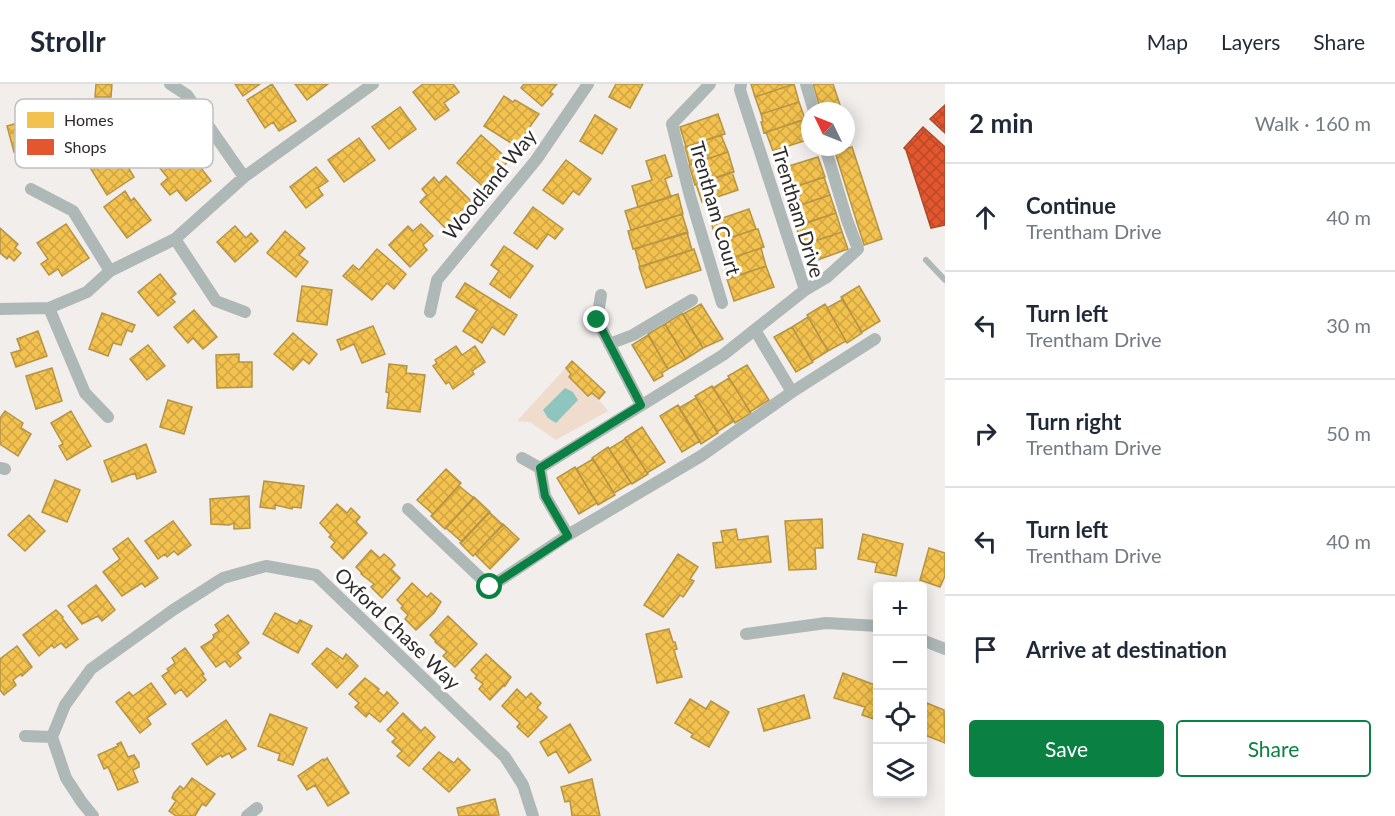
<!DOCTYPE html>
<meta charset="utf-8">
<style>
body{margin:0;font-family:Lato,sans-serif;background:#f6f6f7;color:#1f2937}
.controls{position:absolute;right:18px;bottom:18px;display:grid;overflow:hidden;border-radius:6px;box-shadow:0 3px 15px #0003}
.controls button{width:54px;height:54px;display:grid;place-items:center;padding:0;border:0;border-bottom:2px solid #e0e1e3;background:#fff;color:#1f2937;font:30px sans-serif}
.compass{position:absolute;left:801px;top:18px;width:54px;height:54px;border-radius:50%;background:#fff;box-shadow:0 3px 15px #0003;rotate:313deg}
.stop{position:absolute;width:18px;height:18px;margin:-14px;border:4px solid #0b8043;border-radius:50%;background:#fff}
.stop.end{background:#0b8043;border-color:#fff;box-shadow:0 2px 6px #0008}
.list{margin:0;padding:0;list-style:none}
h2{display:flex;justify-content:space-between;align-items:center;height:78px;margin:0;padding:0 24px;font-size:26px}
h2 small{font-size:20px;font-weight:400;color:#747a83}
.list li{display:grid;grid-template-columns:39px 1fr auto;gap:18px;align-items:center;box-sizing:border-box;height:108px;padding:0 24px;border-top:2px solid #e0e1e3}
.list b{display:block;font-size:22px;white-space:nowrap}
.list p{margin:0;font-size:20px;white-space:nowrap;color:#747a83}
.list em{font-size:20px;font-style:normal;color:#747a83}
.actions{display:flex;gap:12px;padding:18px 24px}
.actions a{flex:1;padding:14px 0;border:2px solid #0b8043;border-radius:6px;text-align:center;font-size:21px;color:#0b8043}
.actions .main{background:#0b8043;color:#fff}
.icon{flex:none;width:33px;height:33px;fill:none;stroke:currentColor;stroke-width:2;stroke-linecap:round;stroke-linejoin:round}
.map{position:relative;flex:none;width:945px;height:732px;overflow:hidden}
header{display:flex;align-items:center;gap:36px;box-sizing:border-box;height:84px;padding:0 30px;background:#fff;border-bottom:2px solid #e0e1e3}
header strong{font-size:28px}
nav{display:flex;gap:33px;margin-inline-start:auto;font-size:21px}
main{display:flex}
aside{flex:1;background:#fff}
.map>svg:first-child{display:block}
.pitch{fill:#efdccc}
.water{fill:#8fc5bf}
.homes{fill:url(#homes-cross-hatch);stroke:#b79443;stroke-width:1.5}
.shops{fill:url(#shops-cross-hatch);stroke:#ad4a2c;stroke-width:1.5}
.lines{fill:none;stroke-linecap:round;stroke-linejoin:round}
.service{stroke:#aeb8b6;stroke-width:6}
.minor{stroke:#aeb8b6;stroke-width:12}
.route{stroke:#0b8043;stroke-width:8}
.labels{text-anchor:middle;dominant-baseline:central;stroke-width:6;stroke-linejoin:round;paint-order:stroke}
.street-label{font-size:20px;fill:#2d2b29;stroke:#fff}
.key{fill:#fff;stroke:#c0bfbf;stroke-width:1.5}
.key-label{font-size:16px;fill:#2d2b29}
</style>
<header>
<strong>Strollr</strong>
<nav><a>Map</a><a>Layers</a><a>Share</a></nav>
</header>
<main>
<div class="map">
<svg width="945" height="732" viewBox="0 0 945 732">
<defs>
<pattern id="homes-cross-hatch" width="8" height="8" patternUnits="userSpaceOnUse" patternTransform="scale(1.5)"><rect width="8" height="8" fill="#f2c14e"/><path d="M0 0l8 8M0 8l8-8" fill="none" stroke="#d0a644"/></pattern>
<pattern id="shops-cross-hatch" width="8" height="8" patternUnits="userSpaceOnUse" patternTransform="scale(1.5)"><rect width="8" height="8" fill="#e4572e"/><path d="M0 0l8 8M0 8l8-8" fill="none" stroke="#b94827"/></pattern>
</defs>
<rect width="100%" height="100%" fill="#f1eeec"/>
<path class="pitch" d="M572,277L605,308L599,316L608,327L556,356L530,338L517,337Z"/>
<path class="water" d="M565,304L573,308L578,316L556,339L548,334L543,326Z"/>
<path class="homes" d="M96,0H112L111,13H95Z
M235,0H260L243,12Z
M272,0L296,37L279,47L273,38L265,44L247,16Z
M295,0H328L307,16Z
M423,0H453L459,8L444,19L449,26L435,36L413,8Z
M524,0H557L550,8L553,10L542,22L521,4Z
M616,0H643L630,24L609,13Z
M751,0H794L755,13Z
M794,0L799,18L761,30L755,13Z
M813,0H833L842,27H821Z
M504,12L513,18L515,16L539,30L516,62L484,42Z
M799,18L805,35L764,49L761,38H763L761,30Z
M400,23L416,45L389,65L372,43Z
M718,30L725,50L686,63L680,43Z
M595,31L617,45L602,70L580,57Z
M36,34L43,60L14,68L7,42Z
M807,35L810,44V55L773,67L766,48Z
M481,51L509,76L499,88L502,90L488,107L457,79Z
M721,51L728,68L690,81L685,63Z
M359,54L375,76L344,98L328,76Z
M852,63L882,155L864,161L835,68Z
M125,65L130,75L125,78L134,93L107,111L89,82L115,66L117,70Z
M728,68L734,88L695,101L689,81Z
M174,71L184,83L194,75L211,97L186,117L177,106L170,111L161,100L168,94L159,83Z
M665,71L672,92L665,95L671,113L638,123L632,102L652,96L646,77Z
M818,73L825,93L785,106L779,85Z
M566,76L591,95L579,111L573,107L563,120L543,106Z
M316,83L328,97L318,104L323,111L306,124L290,103Z
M732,88L738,106L702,118L696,100Z
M446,92L474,120L445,144L420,118L427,111L422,105L434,93L439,99Z
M824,93L830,111L788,125L782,107Z
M125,107L131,117L134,114L151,136L127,154L104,123Z
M678,110L683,130L631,146L625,127Z
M678,110L683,130L631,146L625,127Z
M830,111L836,129L798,142L792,124Z
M533,123L563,145L555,155L548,150L537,165L514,149Z
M749,125L756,145L717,158L711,138Z
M836,129L842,148L802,161L796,142Z
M682,130L688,149L633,165L628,147Z
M682,130L688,149L633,165L628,147Z
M66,140L89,174L62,192L58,185L49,191L41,180L48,175L37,159Z
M421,140L433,152L423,161L427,166L410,183L389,161L408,142L413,147Z
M235,142L246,154L251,149L258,157L235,178L217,158Z
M0,144L18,160L15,164L21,169L14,177L9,172L7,175L0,169Z
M756,145H758L764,163L724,177L718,158Z
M285,147L305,164L299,171L308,178L296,193L267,169Z
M687,148L692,166L640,183L635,165Z
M687,148L692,166L640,183L635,165Z
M842,148L848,165L812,178L806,160Z
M504,162L533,182L510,214L490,200L499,187L491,181Z
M761,164L766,182L729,195L723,177Z
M377,165L406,190L394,205L387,199L372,216L343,192L353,181L359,186Z
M694,165L701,186L646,204L639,183Z
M694,165L701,186L646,204L639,183Z
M766,182L774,203L734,217L727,195Z
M160,190L176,210L171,214L175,218L158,232L138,208Z
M465,199L517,231L504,251L492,243L482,259L463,247L477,226L456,213Z
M302,202L332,206L327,241L297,237Z
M859,202L880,237L862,248L841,213Z
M843,215L862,249L847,259L827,224Z
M701,220L723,255L703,264L683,230Z
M825,220L846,257L828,267L807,231Z
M194,226L217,253L203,265L193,254L188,259L174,243Z
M102,229L135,241L132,248L127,246L121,261L113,259L108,272L89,265Z
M682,229L703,264L686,275L665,240Z
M808,233L828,267L812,277L792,243Z
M665,240L686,275L668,285L648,250Z
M373,242L385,270L362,279L354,260L341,266L337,256Z
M792,243L813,278L796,288L774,253Z
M38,247L47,272L16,283L11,269L21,266L17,255Z
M293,249L317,270L309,280L303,275L293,286L274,270Z
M648,251L668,285L662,289L663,292L654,297L632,261Z
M148,261L165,282L147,296L130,275Z
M456,262L462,271L475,262L485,278L472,287L474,290L453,305L449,298L446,300L433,282L437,279L435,276Z
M239,270V278H252V303L217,304L216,271Z
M572,277L605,308L599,315L592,309L588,312L569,293L571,290L566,284Z
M389,280L407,282L406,289L425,291L420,328L387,324L389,309L386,308Z
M747,281L769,316L750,328L728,292Z
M52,284L62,317L36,325L26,292Z
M729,294L751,329L735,339L713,304Z
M712,302L734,337L717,348L695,312Z
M696,314L718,349L701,360L679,324Z
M168,316L192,323L184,350L160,343Z
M678,321L700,357L682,368L660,332Z
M5,327L23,339L21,344L31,350L18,372L0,360V334Z
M71,327L91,362L67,376L59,362L63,360L51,339Z
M642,343L665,378L647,389L625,354Z
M625,355L648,390L632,400L609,365Z
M146,360L156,388L137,395L135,389L112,398L104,377Z
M608,363L631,399L614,409L592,374Z
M593,375L615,411L598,421L576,385Z
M575,383L597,419L579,430L557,394Z
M446,385L461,399L433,430L417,416Z
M55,396L80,406L67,438L42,428Z
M264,397L304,402L301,424L293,423L292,425L275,421V425L260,423Z
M459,402L474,414L445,445L431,432Z
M249,412L250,444L234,445V439L229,441L211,440L210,415Z
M474,413L490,428L462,458L446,444Z
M337,420L347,429L351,424L360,433L356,438L367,449L343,475L331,463L335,458L329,453L331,451L320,439Z
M489,428L503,441L473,472L460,459Z
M29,431L45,447L25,467L8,451Z
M822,435L823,464H815L816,485L789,486L785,437Z
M173,437L191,461L178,471L174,467L167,473L165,470L158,475L145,457Z
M503,440L519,455L490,485L475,470Z
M736,445L738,456L768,452L771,478L716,484L713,459L723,458L721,447Z
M863,450L903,460L896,492L875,488L877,479L858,475Z
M128,454L158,494L145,503L142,499L122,512L103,488L120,475L113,465Z
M929,464L945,469V492L940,503L920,496Z
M371,466L380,474L384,470L391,476L395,481L391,485L400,494L382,514L371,503L374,500L361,490L362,489L356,483Z
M678,470L698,483L690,495L694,497L683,513L680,511L663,533L644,521Z
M412,499L427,513L431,509L441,518L434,529L416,546L405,535L408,531L401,524L403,522L397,516Z
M96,501L115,526L102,537L98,532L82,540L68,522Z
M56,526L63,533L62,534L78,555L66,564L61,559L54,564L52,561L39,572L23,551Z
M275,529L297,540L300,536L312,542L298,569L263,550Z
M228,531L249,559L237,569L241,574L230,583L225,577L216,583L201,563L212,556L214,553L213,551L219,547L215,541Z
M448,532L477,560L455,583L443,572L447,568L435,558L436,557L430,551Z
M669,545L673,558H675L677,565L674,566L682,593L657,599L646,550Z
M17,562L32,583L22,592L21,590L13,596L16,601L4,611L0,606V575Z
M185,564L204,590L202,591L206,596L187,613L181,605L175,610L162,592L169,587L167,585L175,579L172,574Z
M327,564L343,575L346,570L358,582L337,604L312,580Z
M486,570L511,593L505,602L504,601L490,616L479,605L483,600L475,594L477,592L471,586Z
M843,589L878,602V628L874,635L862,631L865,623L834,614Z
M365,594L379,605L378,607L384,612L387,608L398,619L380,638L369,629L366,633L355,623L359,619L349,610Z
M151,599L166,620L147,634L151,640L140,649L116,618L129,608L133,612Z
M517,605L526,614L531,609L541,619L537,624L547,633L528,653L517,643L520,639L502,622Z
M804,611L810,634L764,647L758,625Z
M690,615L706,625L711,617L729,628L709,663L691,653L693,650L675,639Z
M922,617L944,626L945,659L922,650Z
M403,629L421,647L425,643L435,653L409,682L397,672L402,667L392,658L396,654L387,646Z
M270,630L307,644L293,681L278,676L280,670L258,662Z
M226,636L246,665L232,674L229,669L222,673L221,671L207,681L192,660Z
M570,640L591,676L569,689L556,667L548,672L540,658Z
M121,658L128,673L134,671L139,679V683L133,686L138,698L118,706L108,683L104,685L98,671L118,662L117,660Z
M439,668L454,679L458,674L470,686L449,708L423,685Z
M327,674L349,709L328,722L315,701L307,706L298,692L323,675L324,677Z
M192,694L215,710L206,722L202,720L195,732H176L169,727L176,717L172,714L174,709L180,702L184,705Z
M592,695L600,732H572L570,717L565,718L561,703Z
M495,715L499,731L459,732L457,724Z"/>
<path class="shops" d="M945,21V49L930,35Z
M923,43L945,63V141L931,144L906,66L904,64Z"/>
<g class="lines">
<path class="service" d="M926,176L945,196"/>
<path class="minor" d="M170,0L187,11L244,93
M710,0L672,40L690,112L722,219
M741,0L740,6L805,206
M806,0L814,27
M31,105L73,127L110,187
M175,155L216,217L245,228
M601,211L597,236L641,321
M49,224L85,309L108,333
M0,225L49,224L87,208L110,187L175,155L244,93L373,0
M430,228L437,196L536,76L588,0
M755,246L792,308
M609,260L633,251L692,216
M0,384L5,385
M540,384L723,271L805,206L827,193L858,165L847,136L825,63
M408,425L490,503L568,451L545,412L540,384L522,374
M568,451L701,372L792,308L875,255
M746,550L826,539L878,542
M922,556L945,565
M25,652L52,653
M93,732L81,717L66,694L52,653L65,621L91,585L173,526L223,494L266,482L316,491L505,673L523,701L533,732
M247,732L257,724"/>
</g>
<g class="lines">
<path class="route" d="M490,503L568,452L545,412L540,384L641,321L597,236"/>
</g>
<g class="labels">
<g class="street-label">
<text transform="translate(489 100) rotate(-51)">Woodland Way</text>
<text transform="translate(716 124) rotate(74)">Trentham Court</text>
<text transform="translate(799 128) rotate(73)">Trentham Drive</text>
<text transform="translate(398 544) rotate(44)">Oxford Chase Way</text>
</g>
</g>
<rect x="15" y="15" width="198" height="69" rx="9" class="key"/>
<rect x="27" y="28" width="27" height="16" fill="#f2c14e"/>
<rect x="27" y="55" width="27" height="16" fill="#e4572e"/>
<g class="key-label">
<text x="64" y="42">Homes</text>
<text x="64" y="69">Shops</text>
</g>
</svg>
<div class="controls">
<button>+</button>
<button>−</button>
<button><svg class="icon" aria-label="locate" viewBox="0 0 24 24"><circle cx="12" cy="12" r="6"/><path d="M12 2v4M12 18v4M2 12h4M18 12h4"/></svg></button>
<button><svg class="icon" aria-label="layers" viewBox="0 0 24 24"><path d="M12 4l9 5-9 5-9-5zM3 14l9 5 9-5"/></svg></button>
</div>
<svg class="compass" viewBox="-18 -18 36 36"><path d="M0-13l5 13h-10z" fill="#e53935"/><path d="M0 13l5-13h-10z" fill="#747a83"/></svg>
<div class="stop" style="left:490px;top:503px"></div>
<div class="stop end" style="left:597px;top:236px"></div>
</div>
<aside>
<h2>2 min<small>Walk · 160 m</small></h2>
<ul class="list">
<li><svg class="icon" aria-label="ahead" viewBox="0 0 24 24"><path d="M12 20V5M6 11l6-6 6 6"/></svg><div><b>Continue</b><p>Trentham Drive</p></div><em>40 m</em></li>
<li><svg class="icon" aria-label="left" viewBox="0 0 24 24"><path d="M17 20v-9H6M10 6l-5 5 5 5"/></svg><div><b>Turn left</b><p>Trentham Drive</p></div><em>30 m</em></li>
<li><svg class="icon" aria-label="right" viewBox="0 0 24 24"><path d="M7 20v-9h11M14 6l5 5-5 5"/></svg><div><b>Turn right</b><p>Trentham Drive</p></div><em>50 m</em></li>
<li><svg class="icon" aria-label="left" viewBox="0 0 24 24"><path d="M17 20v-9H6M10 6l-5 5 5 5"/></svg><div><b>Turn left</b><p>Trentham Drive</p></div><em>40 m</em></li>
<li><svg class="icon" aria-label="arrive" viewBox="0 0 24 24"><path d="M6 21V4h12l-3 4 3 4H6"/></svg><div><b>Arrive at destination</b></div></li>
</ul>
<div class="actions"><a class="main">Save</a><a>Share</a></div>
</aside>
</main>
